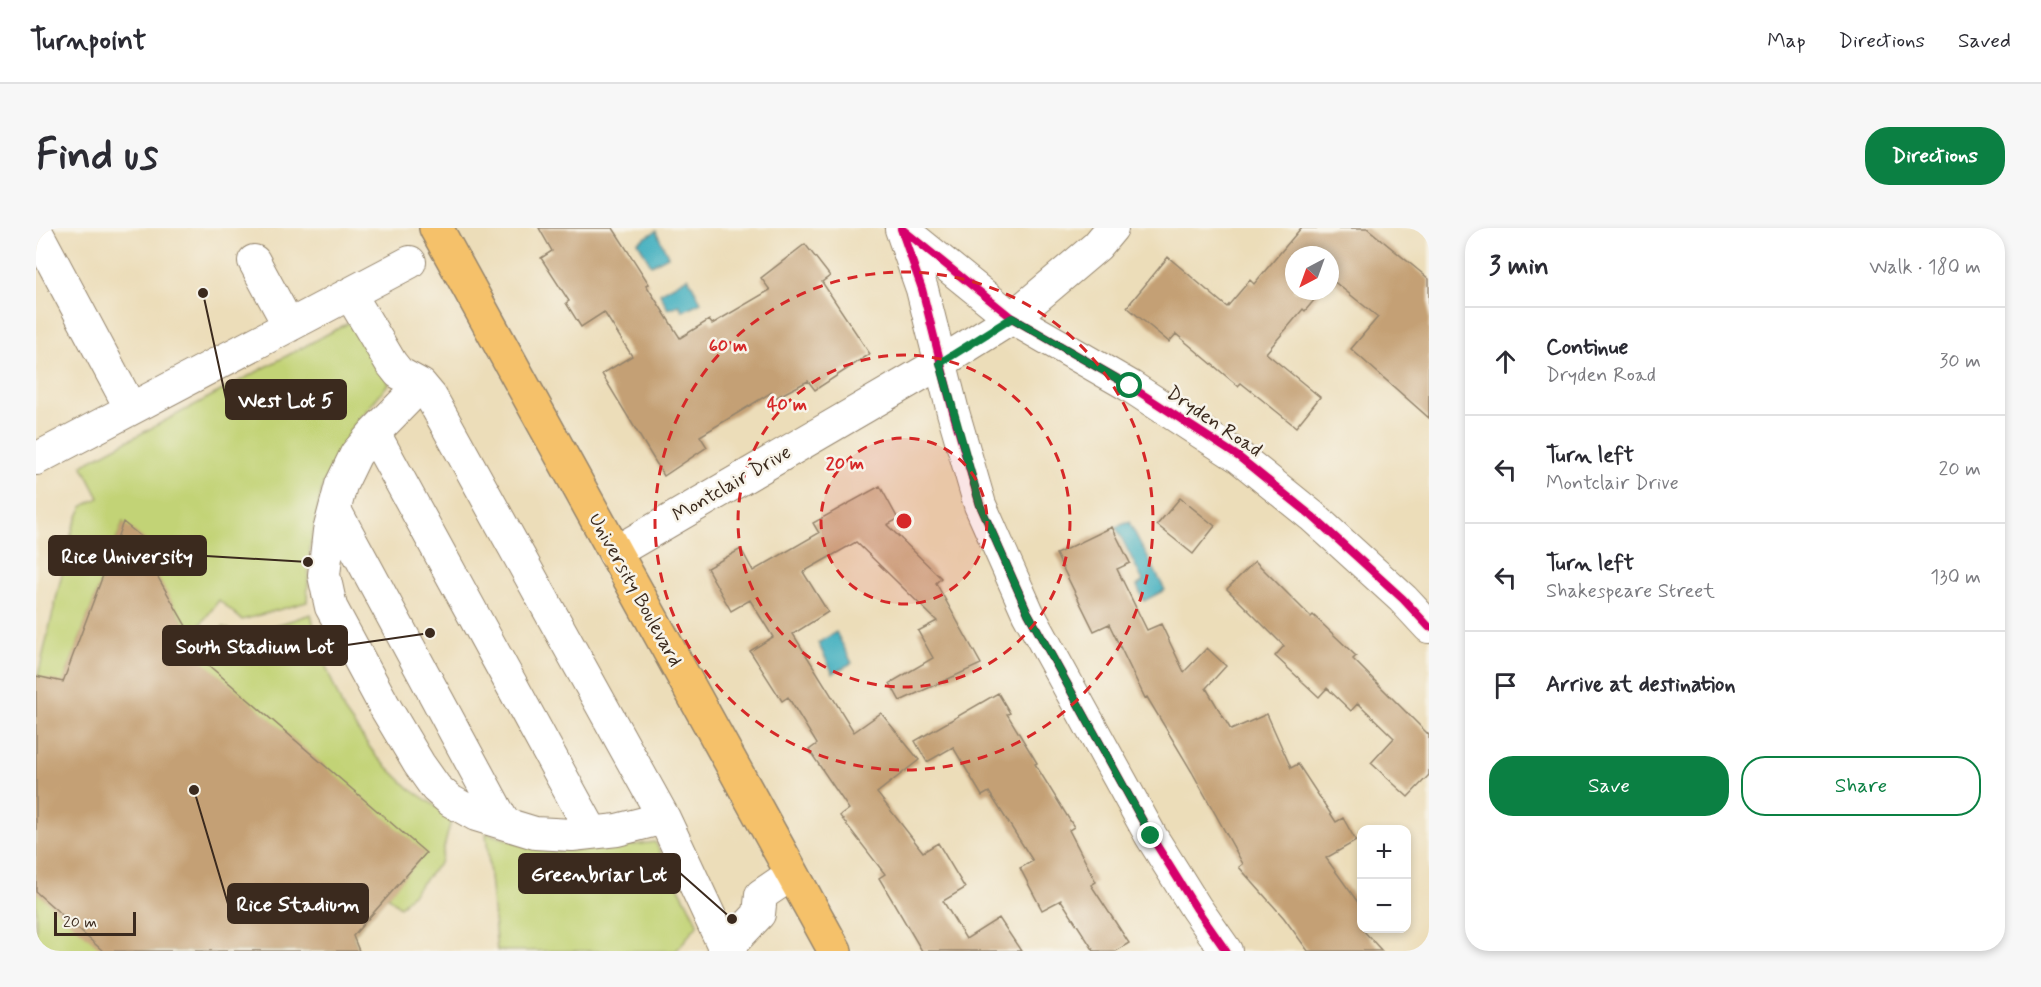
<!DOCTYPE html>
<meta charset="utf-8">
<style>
body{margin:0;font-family:Mynerve,sans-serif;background:#f7f7f7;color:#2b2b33}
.controls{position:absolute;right:18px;bottom:18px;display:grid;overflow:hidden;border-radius:12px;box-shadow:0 3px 9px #0003}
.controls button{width:54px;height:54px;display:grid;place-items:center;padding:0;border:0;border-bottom:2px solid #e1e1e2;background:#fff;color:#2b2b33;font:30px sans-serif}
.compass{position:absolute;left:1249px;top:18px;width:54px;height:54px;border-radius:50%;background:#fff;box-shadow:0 3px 9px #0003;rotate:221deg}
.scale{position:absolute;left:18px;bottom:15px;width:82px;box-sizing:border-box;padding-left:6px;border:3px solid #3b2a1e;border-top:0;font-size:16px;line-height:21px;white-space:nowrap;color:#3b2a1e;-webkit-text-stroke:4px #f7f3e8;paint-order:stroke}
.stop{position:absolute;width:18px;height:18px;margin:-14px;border:4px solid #0b8043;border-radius:50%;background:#fff}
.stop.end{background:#0b8043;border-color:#fff;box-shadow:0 2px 6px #0008}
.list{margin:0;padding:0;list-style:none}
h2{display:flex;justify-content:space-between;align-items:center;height:78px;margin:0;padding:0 24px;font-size:26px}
h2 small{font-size:20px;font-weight:400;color:#7c7c81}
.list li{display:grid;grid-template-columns:39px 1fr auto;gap:18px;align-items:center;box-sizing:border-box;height:108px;padding:0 24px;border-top:2px solid #e1e1e2}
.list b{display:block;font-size:22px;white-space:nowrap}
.list p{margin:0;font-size:20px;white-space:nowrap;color:#7c7c81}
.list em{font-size:20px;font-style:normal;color:#7c7c81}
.actions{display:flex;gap:12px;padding:18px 24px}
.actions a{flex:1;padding:14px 0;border:2px solid #0b8043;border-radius:24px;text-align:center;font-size:21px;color:#0b8043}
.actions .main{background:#0b8043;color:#fff}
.icon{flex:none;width:33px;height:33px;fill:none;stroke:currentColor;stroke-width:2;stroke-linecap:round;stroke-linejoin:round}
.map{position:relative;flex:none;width:1393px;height:723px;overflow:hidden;border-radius:24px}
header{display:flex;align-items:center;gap:36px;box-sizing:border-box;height:84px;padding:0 30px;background:#fff;border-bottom:2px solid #e1e1e2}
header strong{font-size:28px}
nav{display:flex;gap:33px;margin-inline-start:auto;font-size:21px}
.intro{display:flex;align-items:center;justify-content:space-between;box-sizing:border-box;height:144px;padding:0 36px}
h1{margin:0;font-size:42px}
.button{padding:15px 27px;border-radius:24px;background:#0b8043;color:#fff;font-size:21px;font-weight:700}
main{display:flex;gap:36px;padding:0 36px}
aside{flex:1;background:#fff;border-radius:24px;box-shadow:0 3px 9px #0003}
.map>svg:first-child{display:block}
.green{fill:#c2d376;stroke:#7e7e4a;stroke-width:1.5}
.water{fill:#41afbf;stroke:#3e6c6e;stroke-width:1.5}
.building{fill:#c4a074}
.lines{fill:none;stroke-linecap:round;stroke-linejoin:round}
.minor-casing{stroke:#94846c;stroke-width:34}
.major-casing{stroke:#94846c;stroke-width:36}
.minor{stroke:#fff;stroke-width:32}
.major{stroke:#f5c16b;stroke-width:33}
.cycleway-casing{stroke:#f7f3e8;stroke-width:11}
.cycleway{stroke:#d6006c;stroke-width:8}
.route{stroke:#0b8043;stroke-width:8}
.ring{fill:none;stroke:#d62828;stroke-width:3;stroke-dasharray:10 8}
.labels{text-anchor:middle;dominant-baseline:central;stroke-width:5;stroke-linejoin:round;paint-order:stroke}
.street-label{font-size:20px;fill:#3b2a1e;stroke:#f7f3e8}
.centre{fill:#d62828;stroke:#f7f3e8;stroke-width:3}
.ring-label{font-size:18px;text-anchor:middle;font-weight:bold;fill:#d62828;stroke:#f7f3e8;stroke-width:5;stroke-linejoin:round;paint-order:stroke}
.leader{fill:none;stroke:#3b2a1e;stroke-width:2}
.callout-dot{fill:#3b2a1e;stroke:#f7f3e8;stroke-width:2}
.callout{fill:#3b2a1e;stroke:#3b2a1e;stroke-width:2}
.callout-label{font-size:21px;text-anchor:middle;font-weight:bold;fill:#fff}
</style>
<header>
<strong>Turnpoint</strong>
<nav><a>Map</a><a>Directions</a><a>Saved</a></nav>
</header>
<div class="intro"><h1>Find us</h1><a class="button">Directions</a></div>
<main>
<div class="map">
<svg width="1393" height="723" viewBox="0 0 1393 723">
<rect width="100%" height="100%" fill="#f7f3e8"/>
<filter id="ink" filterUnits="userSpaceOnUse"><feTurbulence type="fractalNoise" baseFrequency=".0167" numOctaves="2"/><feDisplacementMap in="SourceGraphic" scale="12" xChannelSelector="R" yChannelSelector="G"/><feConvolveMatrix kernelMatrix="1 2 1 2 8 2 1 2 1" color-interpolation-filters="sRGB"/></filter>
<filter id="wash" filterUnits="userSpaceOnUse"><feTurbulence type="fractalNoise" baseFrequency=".008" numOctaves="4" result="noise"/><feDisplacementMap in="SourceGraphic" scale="24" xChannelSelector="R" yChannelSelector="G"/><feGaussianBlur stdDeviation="1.35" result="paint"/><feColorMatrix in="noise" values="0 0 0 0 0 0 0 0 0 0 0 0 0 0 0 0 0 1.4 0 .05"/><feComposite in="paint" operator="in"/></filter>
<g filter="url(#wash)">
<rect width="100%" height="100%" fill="#ecddb9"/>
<path class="green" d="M314,94L353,155L316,200L286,260L274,319L271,374L206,392L183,372L156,408L87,294L27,456L163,429L187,399C209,412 251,393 275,386L284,424L308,483L340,528L374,561L416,589L404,635L364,679L351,668L317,708L323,723H0V448H2L37,299L47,278L63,270L46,237Z
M450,605L510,623L567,621L619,614L662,696L640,723H461Z"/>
<path class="water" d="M620,3L632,28L615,37L602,14Z
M652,49L665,74L647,83L643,77L632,81L624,65Z
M1093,294L1129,362L1108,373L1101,358L1107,353L1080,299Z
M800,404L816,435L797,445L782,415Z"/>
<g id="blocks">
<path class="building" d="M503,0H577L613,56L610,57L644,110L673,92L676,96L734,62L725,50L769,16L794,48L786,54L834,126L779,162L772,153L739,170L736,164L664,208L671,219L628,248L566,146L596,128L568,84L545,99L530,75L533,73L505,30L516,23Z
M1265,0H1331L1393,51V190L1315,121L1342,89L1296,52L1294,54V27H1258V63H1286L1269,83L1267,81L1230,125L1284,169L1260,199L1205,155L1202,158L1140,106L1133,114L1091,79L1132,29L1191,79L1214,52L1218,56Z
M844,258L862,291L851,297L905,350L900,355L945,436L864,473L854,455L897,430L882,403L901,393L820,314L767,344L792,384L757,406L818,504L845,485L883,532L841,565L887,624L902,615L929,660L907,673L930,711L963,690L985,723H886L843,650L849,646L804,588L813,581L773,522L781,516L752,469L746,473L714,423L737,409L714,372L695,383L671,340L705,321L717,343L783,305L777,295Z
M1144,270L1179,298L1157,326L1121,297Z
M87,294L119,320L111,330L166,426L163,429L390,625L317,708L323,723H67L0,664V448L27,454Z
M1076,299L1094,335L1081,341L1111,402L1125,396L1148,444L1171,420L1190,438L1170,460L1195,502L1231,486L1255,540L1262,536L1300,594L1307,590L1320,613L1290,630L1326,680V701L1346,723H1272L1248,690L1203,639L1207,636L1156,544L1111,469L1109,470L1073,396L1058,403L1020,326Z
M1219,333L1275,389L1277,387L1320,428L1317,431L1393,507V547L1372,569L1335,535L1358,510L1322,475L1315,483L1291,460L1283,469L1239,428L1248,418L1191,361Z
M962,465L974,485L971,486L1001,535L999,536L1038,599L1033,602L1060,654L1055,657L1093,715L1080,723H1058L1025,672L1006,682L984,640L997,633L953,564L946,568L917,519L891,534L879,513Z"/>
</g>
</g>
<g filter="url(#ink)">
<use href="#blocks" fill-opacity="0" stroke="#94846c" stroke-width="1.5"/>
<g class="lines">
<defs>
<path id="minor" d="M865,1L886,61L917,184L944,277L992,385L1115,608L1160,680L1190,723
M867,2L976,90L1094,158L1203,229L1276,288L1367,371L1393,399
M0,3L95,181
M218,33L253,98
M314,66L355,135L363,145L385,157L395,169L628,590L690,723
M385,157L338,205L320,226L305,257L293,303L288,347L295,379L349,479L383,536L400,560L415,573L440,587L499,605L536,607L581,602L628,590
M338,205L556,604
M0,231L374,34
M299,282L468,595
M578,325L904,135L976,90L1061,18L1076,0
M689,722L723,686L725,667L756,646"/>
<path id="major" d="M400,0L799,723"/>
</defs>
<use href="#minor" class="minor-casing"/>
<use href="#major" class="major-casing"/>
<use href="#minor" class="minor"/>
<use href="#major" class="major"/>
<defs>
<path id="cycleway" d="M865,1L886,61L917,184L944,277L992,385L1115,608L1160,680L1190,723
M866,1L976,90L1094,158L1203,229L1276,288L1367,371L1393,399"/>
</defs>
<use href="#cycleway" class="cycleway-casing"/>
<use href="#cycleway" class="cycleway"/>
</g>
</g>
<g class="lines" filter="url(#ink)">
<path class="route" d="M1094,158L976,90L904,135L944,277L992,385L1115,608"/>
</g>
<circle cx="868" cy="293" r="83" fill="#d62828" fill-opacity=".12"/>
<g class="ring">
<circle cx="868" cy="293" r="83"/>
<circle cx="868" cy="293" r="166"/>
<circle cx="868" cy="293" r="249"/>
</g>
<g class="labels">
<g class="street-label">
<text transform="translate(1178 194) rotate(34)">Dryden Road</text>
<text transform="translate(696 256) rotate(-30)">Montclair Drive</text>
<text transform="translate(599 362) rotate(61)">University Boulevard</text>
</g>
</g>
<circle cx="868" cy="293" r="9" class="centre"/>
<g class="ring-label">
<text x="692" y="123">60 m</text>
<text x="751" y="182">40 m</text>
<text x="809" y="241">20 m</text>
</g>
<path class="leader" d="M167 65L190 171M272 334L170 328M394 405L311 417M696 691L644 645M158 562L192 676"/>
<g class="callout-dot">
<circle cx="167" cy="65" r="6"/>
<circle cx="272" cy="334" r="6"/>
<circle cx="394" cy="405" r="6"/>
<circle cx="696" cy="691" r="6"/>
<circle cx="158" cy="562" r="6"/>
</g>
<g class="callout">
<rect x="190" y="152" width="120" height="39" rx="6"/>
<rect x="13" y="308" width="157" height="39" rx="6"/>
<rect x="127" y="398" width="184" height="39" rx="6"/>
<rect x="483" y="626" width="161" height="39" rx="6"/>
<rect x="192" y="656" width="140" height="39" rx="6"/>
</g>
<g class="callout-label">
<text x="250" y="179">West Lot 5</text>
<text x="91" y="335">Rice University</text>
<text x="219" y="425">South Stadium Lot</text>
<text x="563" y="653">Greenbriar Lot</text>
<text x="262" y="683">Rice Stadium</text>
</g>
</svg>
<div class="controls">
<button>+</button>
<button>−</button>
</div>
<svg class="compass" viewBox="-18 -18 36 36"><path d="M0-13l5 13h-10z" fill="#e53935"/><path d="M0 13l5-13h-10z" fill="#7c7c81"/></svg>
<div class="scale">20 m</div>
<div class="stop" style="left:1094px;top:158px"></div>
<div class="stop end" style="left:1115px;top:608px"></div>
</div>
<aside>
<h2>3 min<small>Walk · 180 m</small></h2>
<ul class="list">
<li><svg class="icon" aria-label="ahead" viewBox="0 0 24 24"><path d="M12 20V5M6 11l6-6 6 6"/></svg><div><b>Continue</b><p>Dryden Road</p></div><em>30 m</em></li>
<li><svg class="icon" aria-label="left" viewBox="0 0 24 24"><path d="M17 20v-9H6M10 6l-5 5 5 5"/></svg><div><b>Turn left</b><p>Montclair Drive</p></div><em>20 m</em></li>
<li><svg class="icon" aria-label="left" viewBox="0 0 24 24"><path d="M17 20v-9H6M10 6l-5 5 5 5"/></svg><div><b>Turn left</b><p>Shakespeare Street</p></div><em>130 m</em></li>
<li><svg class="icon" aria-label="arrive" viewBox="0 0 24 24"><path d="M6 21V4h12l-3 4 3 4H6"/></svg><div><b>Arrive at destination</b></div></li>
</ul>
<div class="actions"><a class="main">Save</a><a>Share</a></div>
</aside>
</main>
